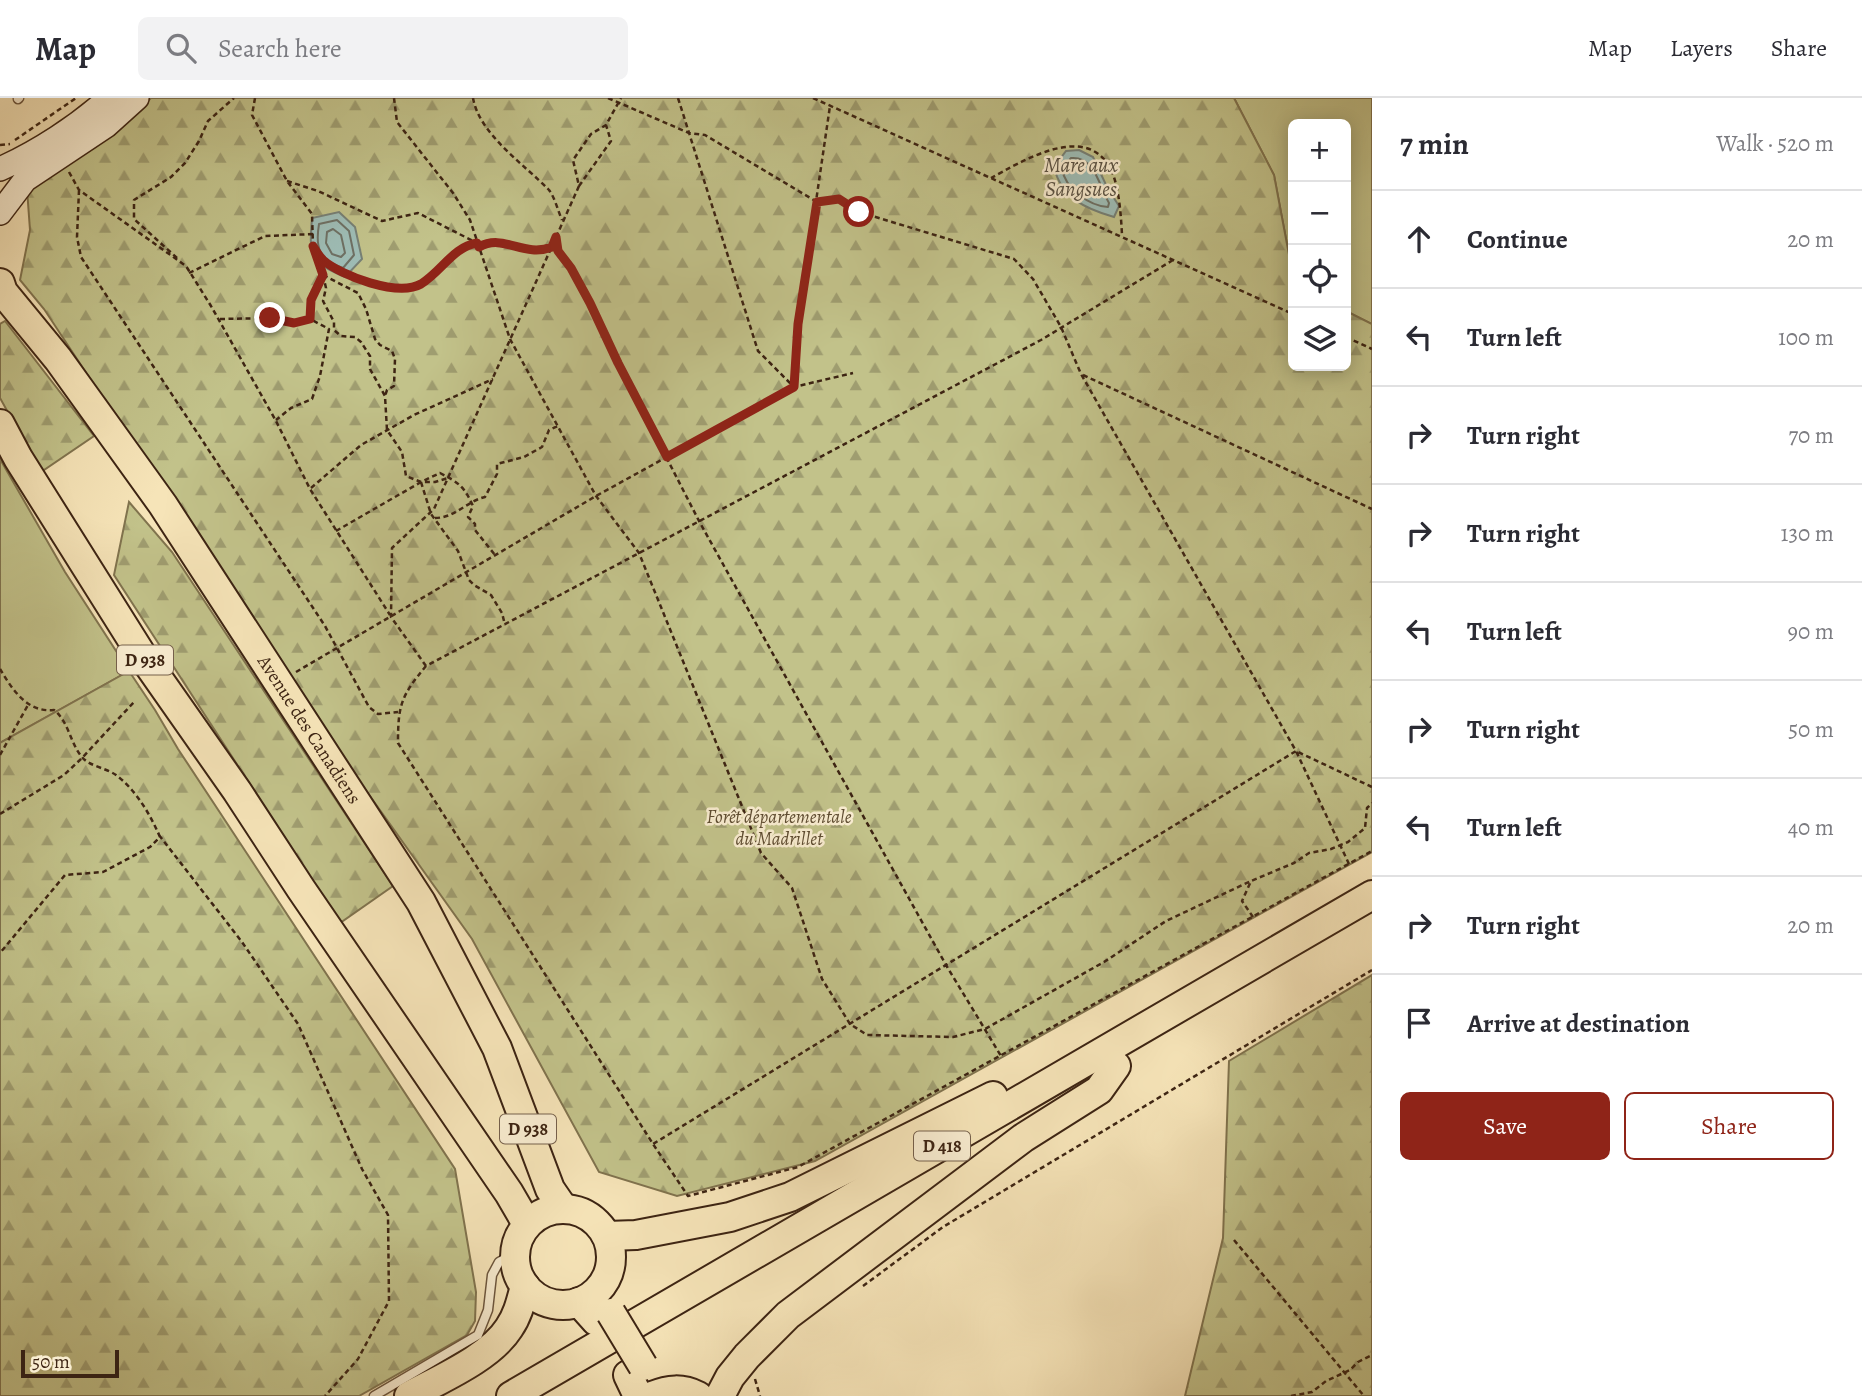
<!DOCTYPE html>
<meta charset="utf-8">
<style>
body{margin:0;font-family:Alegreya,serif;background:#f2f2f3;color:#2b2b33}
.controls{position:absolute;right:21px;top:21px;display:grid;overflow:hidden;border-radius:10px;box-shadow:0 4px 18px #0003}
.controls button{width:63px;height:63px;display:grid;place-items:center;padding:0;border:0;border-bottom:2px solid #e1e1e2;background:#fff;color:#2b2b33;font:35px sans-serif}
.scale{position:absolute;left:21px;bottom:18px;width:98px;box-sizing:border-box;padding-left:7px;border:4px solid #3d2413;border-top:0;font-size:19px;line-height:24px;white-space:nowrap;color:#3d2413;-webkit-text-stroke:5px #f9edd1;paint-order:stroke}
.stop{position:absolute;width:21px;height:21px;margin:-16px;border:5px solid #8f2418;border-radius:50%;background:#fff}
.stop.end{background:#8f2418;border-color:#fff;box-shadow:0 2px 7px #0008}
.list{margin:0;padding:0;list-style:none}
h2{display:flex;justify-content:space-between;align-items:center;height:91px;margin:0;padding:0 28px;font-size:30px}
h2 small{font-size:23px;font-weight:400;color:#7c7c81}
.list li{display:grid;grid-template-columns:46px 1fr auto;gap:21px;align-items:center;box-sizing:border-box;height:98px;padding:0 28px;border-top:2px solid #e1e1e2}
.list b{display:block;font-size:26px;white-space:nowrap}
.list em{font-size:23px;font-style:normal;color:#7c7c81}
.actions{display:flex;gap:14px;padding:21px 28px}
.actions a{flex:1;padding:16px 0;border:2px solid #8f2418;border-radius:10px;text-align:center;font-size:24px;color:#8f2418}
.actions .main{background:#8f2418;color:#fff}
.icon{flex:none;width:38px;height:38px;fill:none;stroke:currentColor;stroke-width:2;stroke-linecap:round;stroke-linejoin:round}
.map{position:relative;flex:none;width:1372px;height:1298px;overflow:hidden}
header{display:flex;align-items:center;gap:42px;box-sizing:border-box;height:98px;padding:0 35px;background:#fff;border-bottom:2px solid #e1e1e2}
header strong{font-size:33px}
nav{display:flex;gap:38px;margin-inline-start:auto;font-size:24px}
.search{width:490px;height:63px;background:#f2f2f3;display:flex;align-items:center;gap:18px;box-sizing:border-box;padding:0 24px;border-radius:10px;color:#7c7c81;font-size:26px}
main{display:flex}
aside{flex:1;background:#fff}
.map>svg:first-child{display:block}
.green{fill:#c2c28a;stroke:#80734e;stroke-width:2}
.forest{fill:url(#forest-firs);stroke:#80734e;stroke-width:2}
.water{fill:#9ebdb6;stroke:#778075;stroke-width:2}
.lines{fill:none;stroke-linecap:round;stroke-linejoin:round}
.shore{stroke:#6e7064;stroke-width:2}
.lane-casing{stroke:#6b543c;stroke-width:11}
.secondary-casing{stroke:#3d2413;stroke-width:26}
.highway-casing{stroke:#3d2413;stroke-width:32}
.path{stroke:#3d2413;stroke-width:2.5;stroke-dasharray:5 3.5;stroke-linecap:butt}
.lane{stroke:#f9edd1;stroke-width:8}
.secondary{stroke:#f9edd1;stroke-width:23}
.highway{stroke:#f6e4b8;stroke-width:28}
.highway-bridge-casing{stroke:#3d2413;stroke-width:32;stroke-linecap:butt}
.highway-bridge{stroke:#f6e4b8;stroke-width:28}
.route{stroke:#8f2418;stroke-width:9}
.labels{text-anchor:middle;dominant-baseline:central;stroke-width:5;stroke-linejoin:round;paint-order:stroke}
.shield{fill:#f9edd1;stroke:#75604c;stroke-width:2}
.shield-label{font-size:18px;font-weight:bold;fill:#3d2413}
.street-label{font-size:19px;fill:#3d2413;stroke:#f9edd1}
.park-label{font-size:19px;font-style:italic;fill:#5e4c31;stroke:#f9edd1}
.water-label{font-size:21px;font-style:italic;fill:#5a5244;stroke:#f9edd1}
</style>
<header>
<strong>Map</strong>
<div class="search"><svg class="icon" aria-label="search" viewBox="0 0 24 24"><circle cx="10" cy="10" r="6"/><path d="M15 15l6 6"/></svg>Search here</div>
<nav><a>Map</a><a>Layers</a><a>Share</a></nav>
</header>
<main>
<div class="map">
<svg width="1372" height="1298" viewBox="0 0 1372 1298">
<defs>
<pattern id="forest-firs" width="22" height="20" patternUnits="userSpaceOnUse" patternTransform="scale(1.75)"><rect width="22" height="20" fill="#c2c28a"/><path d="M5 1l3.5 6h-7zM16 11l3.5 6h-7z" fill="#9f9d70"/></pattern>
</defs>
<rect width="100%" height="100%" fill="#f6e4b8"/>
<filter id="stains"><feTurbulence type="fractalNoise" baseFrequency=".00286" numOctaves="4"/><feColorMatrix values="0 0 0 0 .2 0 0 0 0 .09 0 0 0 0 .02 0 0 0 .5 -.17"/></filter>
<radialGradient id="worn" r=".72"><stop offset=".6" stop-color="#630" stop-opacity="0"/><stop offset="1" stop-color="#630" stop-opacity=".3"/></radialGradient>
<path class="green" d="M1234,0H1372V226L1346,213V26H1293V167L1290,162L1274,77Z
M0,361L65,474L129,573L0,645Z"/>
<path class="forest" d="M151,0H1234L1274,77L1290,162L1293,167V268H1346V213L1372,226V754L815,1063L677,1098L599,1074L472,841L312,617L44,211L20,182L30,132L27,91L76,56L94,50L123,27Z
M5,223L94,338L41,374L0,300V226Z
M129,404L172,454L393,788L340,825L114,477Z
M129,573L155,612L178,651L455,1071L476,1194L475,1223L467,1237L359,1298H0V645Z
M1372,877V1298H1185L1223,1140L1229,963Z"/>
<path class="water" d="M1079,52L1093,59L1107,89L1119,108L1114,119C1086,111 1061,100 1054,69L1066,53Z
M339,114L355,129L362,161L345,179C309,164 309,157 312,120Z"/>
<g class="lines">
<path class="shore" d="M1071,60C1095,58 1099,88 1109,105L1108,109C1089,108 1065,90 1062,71Z
M337,122L349,133L354,157L343,170C319,162 315,150 319,126Z
M333,131L341,137L345,155L341,159L332,156L326,145L327,134Z"/>
<defs>
<path id="lane" d="M18,1L19,0
M374,1298L478,1237L488,1212L492,1177L499,1164L515,1155"/>
<path id="secondary" d="M0,71C38,54 78,28 109,0
M0,115L25,82L106,28L137,0"/>
<g id="highway">
<path id="s1" d="M0,185L3,194L58,261L163,407L421,804L497,950L550,1091L563,1110"/>
<path d="M0,326L18,360L143,559L237,693L301,791L509,1095L527,1126"/>
<circle cx="563" cy="1159" r="48"/>
<path d="M607,1138L636,1137L730,1119L790,1099L993,998"/>
<path d="M579,1204L596,1223"/>
<path d="M628,1277L638,1298"/>
<path d="M409,1298C440,1281 490,1260 509,1230C518,1217 521,1203 525,1188"/>
<path d="M511,1298L1372,797"/>
<path d="M652,1298C669,1291 682,1290 698,1298"/>
<path d="M720,1298L730,1279L747,1258L788,1217L1023,1040L1099,992L1116,968"/>
</g>
</defs>
<use href="#lane" class="lane-casing"/>
<use href="#secondary" class="secondary-casing"/>
<use href="#highway" class="highway-casing"/>
<path class="path" d="M255,0L252,17L287,83L312,116L313,148L323,177L311,202L310,221L329,231L320,278L312,301L291,310L276,322
M394,0L397,24L453,95L470,122L510,241L596,398L639,455L761,755L792,790L822,881L850,926L867,937L953,939L985,931L1104,864L1166,823L1251,783
M473,0C479,36 525,67 549,92C555,100 558,113 562,122
M608,0L689,35L705,37L817,104L839,101L859,114L1014,161L1033,181L1061,229L1081,276L1296,653L653,1046
M678,0L758,253L794,289L853,275
M813,0L1293,216
M15,42L76,0
M0,47L10,46
M69,74L79,92L186,168L211,208L276,323L310,391L390,517
M991,80C1021,64 1083,25 1109,68C1119,84 1121,118 1122,137
M287,83L318,93L382,123L418,115L477,145
M579,88L611,43L606,27
M79,92L77,139L81,159L325,528L369,609L378,616L398,614
M556,140L558,153L571,170L590,205L618,265L699,423L946,867L1001,958
M479,150C503,135 523,160 552,149
M315,152C332,174 390,200 418,188C443,177 449,150 477,145
M177,160L134,121V102L171,79L185,65L199,43L208,23L234,0
M1173,162L1041,242L426,568C401,598 398,607 398,645L653,1046L688,1098L798,1069L1372,753
M189,175L265,138L314,136
M323,177L326,190L323,203L334,224V232L341,238L355,239L361,244L370,258V271L385,298L387,332L402,354L406,378L421,384L440,375C459,385 464,388 473,408L468,419L475,426V432L495,457
M323,177L358,195L366,211L375,241L380,247L392,253L395,261L394,288L387,292L385,298
M220,221L270,220L294,225L310,221
M1346,239L1372,251
M1083,277L1372,411
M421,384L431,416L458,453L469,482L474,487L491,497L502,515L505,527
M311,390L361,347L414,317L493,281
M435,420C455,420 467,403 485,399L497,376V366L524,359L542,349L549,332L558,328
M336,433L421,384H435L448,380
M426,568L391,519L392,450L434,411L579,88L573,62L591,36L606,27L621,0
M0,571C12,591 27,615 54,612C69,624 70,645 82,659C89,668 106,670 116,677C136,692 150,716 160,739L150,749L103,774L65,777L0,855
M296,574L596,398L794,289L798,226L830,8
M0,657L28,607
M0,716L64,677L82,660L134,604
M159,737L242,844L298,926L362,1071L388,1117L389,1203L358,1261L325,1298
M1349,766L1296,653L1372,689
M1253,819L1242,803L1251,783L1294,765L1309,755L1331,751L1348,744L1365,730L1367,710L1372,705
M1234,1142L1364,1298
M863,1188L943,1129L1372,872
M755,1281L760,1298
M1291,1298L1312,1294L1326,1283L1350,1272L1358,1264L1372,1257"/>
<use href="#lane" class="lane"/>
<use href="#secondary" class="secondary"/>
<use href="#highway" class="highway"/>
<defs>
<path id="highway-bridge" d="M611,1215L643,1268"/>
</defs>
<use href="#highway-bridge" class="highway-bridge-casing"/>
<use href="#highway-bridge" class="highway-bridge"/>
</g>
<g class="lines">
<path class="route" d="M270,220L294,225L310,221L311,202L323,177L313,148C316,153 319,158 323,162C341,178 398,199 421,186C442,173 453,149 477,145L479,149C504,135 523,160 552,149L556,139L558,153L571,170L590,205L618,265L667,359L794,289L798,226L817,104L839,101L859,114"/>
</g>
<g class="labels">
<g class="shield">
<rect x="117" y="547.5" width="56" height="29" rx="5"/>
<rect x="500" y="1016.5" width="56" height="29" rx="5"/>
<rect x="914" y="1033.5" width="56" height="29" rx="5"/>
</g>
<g class="shield-label">
<text x="145" y="562">D 938</text>
<text x="528" y="1031">D 938</text>
<text x="942" y="1048">D 418</text>
</g>
<g class="street-label">
<text stroke="none"><textPath href="#s1" startOffset="544">Avenue des Canadiens</textPath></text>
</g>
<g class="park-label">
<text x="779" y="719">Forêt départementale<tspan x="779" dy="22">du Madrillet</tspan></text>
</g>
<g class="water-label">
<text x="1081" y="67">Mare aux<tspan x="1081" dy="24">Sangsues</tspan></text>
</g>
</g>
<rect width="100%" height="100%" filter="url(#stains)"/>
<rect width="100%" height="100%" fill="url(#worn)"/>
</svg>
<div class="controls">
<button>+</button>
<button>−</button>
<button><svg class="icon" aria-label="locate" viewBox="0 0 24 24"><circle cx="12" cy="12" r="6"/><path d="M12 2v4M12 18v4M2 12h4M18 12h4"/></svg></button>
<button><svg class="icon" aria-label="layers" viewBox="0 0 24 24"><path d="M12 4l9 5-9 5-9-5zM3 14l9 5 9-5"/></svg></button>
</div>
<div class="scale">50 m</div>
<div class="stop" style="left:859px;top:114px"></div>
<div class="stop end" style="left:270px;top:220px"></div>
</div>
<aside>
<h2>7 min<small>Walk · 520 m</small></h2>
<ul class="list">
<li><svg class="icon" aria-label="ahead" viewBox="0 0 24 24"><path d="M12 20V5M6 11l6-6 6 6"/></svg><div><b>Continue</b></div><em>20 m</em></li>
<li><svg class="icon" aria-label="left" viewBox="0 0 24 24"><path d="M17 20v-9H6M10 6l-5 5 5 5"/></svg><div><b>Turn left</b></div><em>100 m</em></li>
<li><svg class="icon" aria-label="right" viewBox="0 0 24 24"><path d="M7 20v-9h11M14 6l5 5-5 5"/></svg><div><b>Turn right</b></div><em>70 m</em></li>
<li><svg class="icon" aria-label="right" viewBox="0 0 24 24"><path d="M7 20v-9h11M14 6l5 5-5 5"/></svg><div><b>Turn right</b></div><em>130 m</em></li>
<li><svg class="icon" aria-label="left" viewBox="0 0 24 24"><path d="M17 20v-9H6M10 6l-5 5 5 5"/></svg><div><b>Turn left</b></div><em>90 m</em></li>
<li><svg class="icon" aria-label="right" viewBox="0 0 24 24"><path d="M7 20v-9h11M14 6l5 5-5 5"/></svg><div><b>Turn right</b></div><em>50 m</em></li>
<li><svg class="icon" aria-label="left" viewBox="0 0 24 24"><path d="M17 20v-9H6M10 6l-5 5 5 5"/></svg><div><b>Turn left</b></div><em>40 m</em></li>
<li><svg class="icon" aria-label="right" viewBox="0 0 24 24"><path d="M7 20v-9h11M14 6l5 5-5 5"/></svg><div><b>Turn right</b></div><em>20 m</em></li>
<li><svg class="icon" aria-label="arrive" viewBox="0 0 24 24"><path d="M6 21V4h12l-3 4 3 4H6"/></svg><div><b>Arrive at destination</b></div></li>
</ul>
<div class="actions"><a class="main">Save</a><a>Share</a></div>
</aside>
</main>
